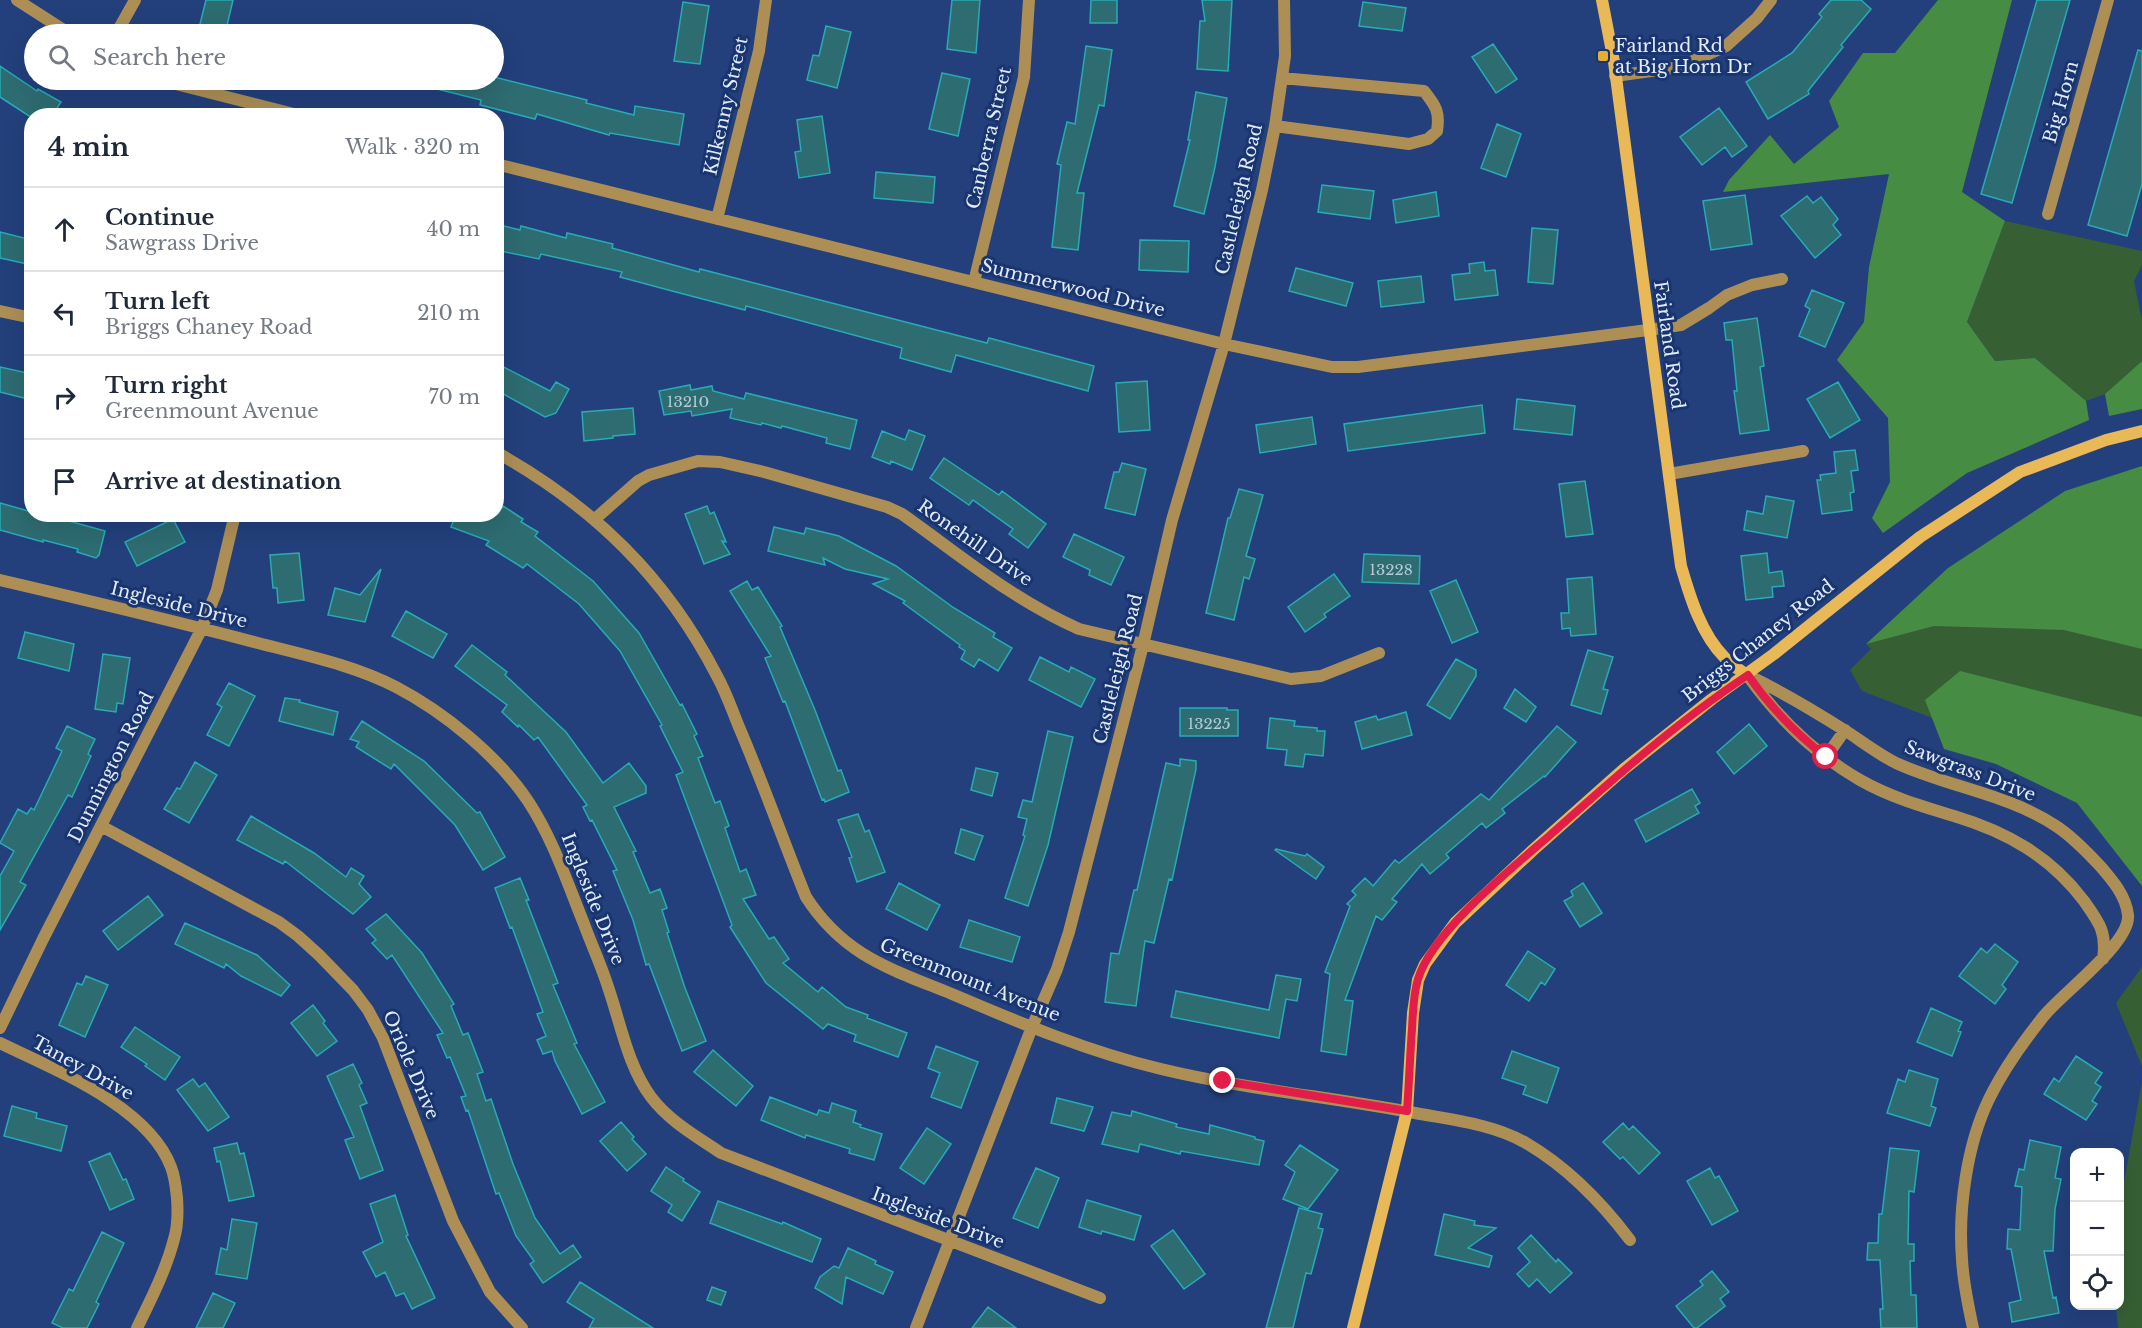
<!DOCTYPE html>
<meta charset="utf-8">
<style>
body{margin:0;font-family:"Libre Baskerville",serif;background:#f6f6f7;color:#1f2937}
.controls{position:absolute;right:18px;bottom:18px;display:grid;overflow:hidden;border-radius:12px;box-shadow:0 6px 24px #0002}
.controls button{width:54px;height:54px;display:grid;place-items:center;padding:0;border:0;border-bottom:2px solid #e0e1e3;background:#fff;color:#1f2937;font:30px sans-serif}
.stop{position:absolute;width:18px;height:18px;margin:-14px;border:4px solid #e11d48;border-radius:50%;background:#fff}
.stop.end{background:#e11d48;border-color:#fff;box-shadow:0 2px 6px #0008}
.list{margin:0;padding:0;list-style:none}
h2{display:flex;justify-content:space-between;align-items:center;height:78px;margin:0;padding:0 24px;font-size:26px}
h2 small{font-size:20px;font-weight:400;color:#747a83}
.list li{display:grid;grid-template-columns:39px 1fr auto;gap:18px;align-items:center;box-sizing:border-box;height:84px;padding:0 24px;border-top:2px solid #e0e1e3}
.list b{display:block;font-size:22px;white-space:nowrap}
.list p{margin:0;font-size:20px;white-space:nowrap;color:#747a83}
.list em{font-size:20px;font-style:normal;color:#747a83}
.icon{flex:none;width:33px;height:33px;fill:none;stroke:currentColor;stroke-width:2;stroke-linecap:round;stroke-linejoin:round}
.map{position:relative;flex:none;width:2142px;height:1328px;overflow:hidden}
.search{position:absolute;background:#fff;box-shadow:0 6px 24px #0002;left:24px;top:24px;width:480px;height:66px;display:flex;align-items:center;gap:15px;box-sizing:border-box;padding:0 21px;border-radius:33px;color:#747a83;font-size:22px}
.panel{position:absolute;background:#fff;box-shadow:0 6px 24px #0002;left:24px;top:108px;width:480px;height:414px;border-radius:24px}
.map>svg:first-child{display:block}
.green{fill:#375f34}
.forest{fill:#478c43}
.building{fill:#2d6c71;stroke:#28abb5;stroke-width:1.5}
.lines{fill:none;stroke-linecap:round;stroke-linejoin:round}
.lane{stroke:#ad8f55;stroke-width:12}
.street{stroke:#ad8f55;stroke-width:12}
.secondary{stroke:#e9b857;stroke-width:12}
.route{stroke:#e11d48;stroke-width:8}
.poi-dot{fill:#e4ae35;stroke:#193570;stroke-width:2}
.labels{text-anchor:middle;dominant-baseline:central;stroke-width:6;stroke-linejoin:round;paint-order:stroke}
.number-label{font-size:15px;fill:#b6cbd7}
.poi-label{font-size:18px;fill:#e3ebf9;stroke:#193570;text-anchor:start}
.street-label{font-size:18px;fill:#e3ebf9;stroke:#193570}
</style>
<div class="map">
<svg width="2142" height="1328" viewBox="0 0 2142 1328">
<rect width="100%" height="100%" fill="#23407c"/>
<path class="green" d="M2005,221L2142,251V265L2134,281L2142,321V361L2105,394L2086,401L2035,358L1995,361L1967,322Z
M2142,580V849L1992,741L1862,691L1850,670L1871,649L1866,644L1880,640L1918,604Z
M2142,967V1066L2116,1003Z
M2142,1082V1328H2118L2116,1306H2120V1204Z"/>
<path class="forest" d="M1938,0H2012L1962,192L2005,221L1967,322L1995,361L2035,358L2086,401L2089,420L1967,473L1883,533L1872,518L1890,482L1888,418L1837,360L1864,322L1869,267L1889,174L1723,192L1729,180L1770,135L1794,164L1839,127L1829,101L1863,53H1895Z
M2142,361V409L2109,416L2105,394Z
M2142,466V649L2064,630L1934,626L1866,644L1948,568L2065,491Z
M1960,671L2142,717V886L2077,803L1996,764L1944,749L1925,700Z"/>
<path class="building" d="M206,0H233L225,34L199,28Z
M952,0H980L976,53L947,49Z
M1091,0H1117V23H1090Z
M1202,0H1232L1228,71L1197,69L1200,21H1205Z
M1831,0H1861L1871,9L1841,45L1843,47L1808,91L1809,94L1768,119L1746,82L1792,53L1822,17L1819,14Z
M2037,0H2070L2012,203L1981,194Z
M683,2L709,6L700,64L674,61Z
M1363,2L1406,8L1402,31L1359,26Z
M826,26L851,32L837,88L807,80L813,55L819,56Z
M1493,44L1517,79L1496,93L1472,57Z
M1086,46L1112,50L1104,106L1099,105L1077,193H1084L1078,250L1052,247L1061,165L1057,164L1067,122L1075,124Z
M2138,50L2142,51V184L2127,236L2088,225Z
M0,66L37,91L38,89L61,102L52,116H29L0,97Z
M942,73L970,79L958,136L929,129Z
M494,77L587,100L586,103L634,115L635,106L684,114L679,145L610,133L609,135L537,114L535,119L480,105L481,100L421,85V80H494Z
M1196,92L1227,98L1215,167L1204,214L1174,206L1190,140H1188Z
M1719,108L1747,146L1732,157L1725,147L1702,165L1680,137Z
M822,116L830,173L799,178L795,152L801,151L797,120Z
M1497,124L1521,134L1506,177L1481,168Z
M876,172L935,177L933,203L874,198Z
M1322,185L1374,191L1370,219L1318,212Z
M1436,192L1439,216L1396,223L1393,200Z
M1745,195L1752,244L1711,250L1703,201Z
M1807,196L1813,203L1821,197L1838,219L1833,225L1841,235L1815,258L1781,216Z
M496,224L520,230L521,226L566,238L567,233L613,244L612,248L699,272L700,269L987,343L989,338L1094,366L1088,391L956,355L951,372L900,358L902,348L746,306L745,310L672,291L620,277L622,272L541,254L539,259L496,250Z
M1532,228L1558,230L1553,284L1528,282Z
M0,232L32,240V265L0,258Z
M1140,240L1189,241L1188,272L1139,270Z
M1484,262L1485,271L1495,270L1498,295L1455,300L1452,275L1470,273L1469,264Z
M1296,268L1353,283L1346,306L1289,291Z
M1421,276L1424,302L1381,307L1378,281Z
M1812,290L1844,303L1825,347L1799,336L1810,309L1805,306Z
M1757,318L1764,366L1760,367L1769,430L1740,434L1734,391H1737L1732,340H1726L1724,323Z
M496,363L550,391L556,382L569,389L556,413L545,417L496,390Z
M0,367L32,374V400L0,392Z
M1147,381L1150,430L1119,432L1116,383Z
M1838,382L1860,420L1830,438L1807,399Z
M690,385L691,390L712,386L713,391L744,399L746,393L857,420L850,449L826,443L827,438L782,426L781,428L762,423L761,425L730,418L732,409L692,416L691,411L664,415L659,391Z
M1517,399L1575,406L1572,435L1514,429Z
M1482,405L1485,433L1348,451L1344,424Z
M633,408L635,434L613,436V438L584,441L582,412Z
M1312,417L1316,444L1260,453L1256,425Z
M909,430L925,436L912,470L891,461L890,464L872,457L882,431L905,440Z
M1855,450L1858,470L1851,471L1854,492L1850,493L1852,510L1822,514L1817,480H1821L1820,475L1836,473L1834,452Z
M944,458L999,495L1002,491L1046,524L1028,548L1009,534L1013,529L973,500L969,505L930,478Z
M1122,463L1146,469L1135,515L1105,508L1114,472H1119Z
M1585,481L1593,534L1566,537L1559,484Z
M1239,489L1263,495L1246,556L1255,559L1249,579L1244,577L1234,620L1206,613L1228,518H1230Z
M1766,496L1794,501L1787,538L1744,530L1747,511L1763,514Z
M0,503L32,512V514H44L105,531L99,555L96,558L77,552L78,549L43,540V542L0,530Z
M503,506L523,519L521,522L538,532L535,536L593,581L639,633L680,705L682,704L697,734L694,736L703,756L698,758L715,803L720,801L729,826L725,828L740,872L746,869L756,895L743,899L769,939L774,937L789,959L783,963L818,992L822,987L846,1007L868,1015L867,1018L907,1033L898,1057L854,1041L856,1035L828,1024L823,1029L766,983L730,927L732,925L676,775L683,772L660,726L662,725L620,651L579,604L527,564L523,568L486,545L489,541L451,527L456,514H498Z
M707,506L710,514L714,512L726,542L722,541L730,554L704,564L685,514Z
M173,519L185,542L137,566L125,542Z
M774,527L804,534L806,528L839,536L896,566L954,608L995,633L993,637L1012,648L998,671L979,659L974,667L961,659L965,651L959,647L960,645L903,603L905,601L873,584L888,579L845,569L823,558L825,565L768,551Z
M1074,534L1124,557L1111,585L1089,575L1090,570L1063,557Z
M299,553L304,600L278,603L277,588H273L270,555Z
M1767,553L1769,573L1782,571L1784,586L1772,587L1773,597L1746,600L1741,556Z
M1364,554L1420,556L1419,584L1362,582Z
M381,569L365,622L328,615L335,588L360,595Z
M1334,574L1350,596L1324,614L1326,617L1305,632L1288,607Z
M1592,577L1596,634L1571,636L1570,628L1562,629L1561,613H1569L1567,579Z
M1456,580L1478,632L1452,643L1430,591Z
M747,581L752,590L758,587L782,626L780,627L815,710L838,771L841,770L849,792L825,802L824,799L822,800L785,701L783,702L765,658L771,656L730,591Z
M406,611L447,634L433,658L392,636Z
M25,632L74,644L69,671L18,658Z
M472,645L507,672L505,675L566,732L603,783L629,763L646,786V793L614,807L636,851L633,852L650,893L660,889L667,908L662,910L669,932L667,933L685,988L706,1041L682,1051L649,964L646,965L633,920L613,871L617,870L592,820L590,821L583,807L587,805L538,737L534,740L519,725L518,727L502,712L507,705L455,666Z
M1588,650L1613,657L1603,689L1608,690L1601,714L1571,705Z
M103,654L130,658L123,704L117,703L116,712L95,709Z
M1040,657L1069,672L1071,667L1095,679L1081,707L1029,680Z
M1456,659L1476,670V676L1450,719L1427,705Z
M229,683L255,696L229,746L207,735L222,707L217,704Z
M1515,689L1536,707L1526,722L1504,708Z
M285,698L300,700L299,702L338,712L333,735L279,721Z
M1180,708H1227V710H1238V736H1180Z
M1406,712L1412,735L1362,749L1355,722L1376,716L1378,720Z
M1270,718L1295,721L1294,726L1317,728V731H1325L1323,756L1305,754L1303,767L1285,765L1287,750L1267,748Z
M362,721L424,761L477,813L480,812L505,857L483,870L455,825L394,764L391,769L356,747L359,742L350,739Z
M1749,724L1767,746L1734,774L1717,752Z
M67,726L95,739L88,754L91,756L72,797L68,795L20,882L26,885L0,930V876L14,851L0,843L18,809L27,814L31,808L34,810L62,751L56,748Z
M1557,726L1576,742L1545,777L1544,776L1502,809L1505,813L1486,828L1482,823L1446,854L1449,858L1430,874L1422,864L1392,899L1397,902L1382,920L1376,916L1345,1000L1353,1001L1346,1055L1321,1051L1330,974L1325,972L1350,906L1347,904L1356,895L1352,891L1365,878L1373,886L1395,860L1399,863L1481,794L1489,800Z
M1048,731L1073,737L1048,845L1028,906L1005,898L1025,836L1023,835L1027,819L1018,817L1023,800L1032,802Z
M1180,759L1196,761V769L1172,880L1169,879L1154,943L1145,941L1136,1006L1105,1002L1111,953L1119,954L1134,890H1137L1166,763L1180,766Z
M195,762L217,775L189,823L164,809L177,788L180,789Z
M976,768L998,773L992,796L971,790Z
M1692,789L1700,803L1695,806L1699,813L1646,842L1635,820Z
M858,814L865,832L869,830L885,872L857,882L849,858L852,857L838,820Z
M251,816L314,853L346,877L351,868L364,876L359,884L371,897L353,914L285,861L283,864L237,840Z
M961,829L983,836L974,860L955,853Z
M1276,849L1305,856L1307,854L1324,867L1316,879L1275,850Z
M520,878L529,900H526L558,983L553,985L577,1043L574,1044L605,1102L582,1114L555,1061L552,1051L543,1054L537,1040L546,1036L537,1014L543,1012L512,927L510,928L495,888Z
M899,883L940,905L927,930L886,909Z
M1583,883L1602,913L1580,927L1564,901L1573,896L1571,891Z
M148,896L163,915L118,950L103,931Z
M386,914L422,953L454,1004L451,1006L463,1035L468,1033L483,1072L477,1074L486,1101L491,1099L513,1164L535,1218L560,1254L573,1245L581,1257L543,1283L530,1264L534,1261L516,1236L499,1193L496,1194L468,1110L466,1111L461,1097L466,1096L450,1057L447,1058L437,1035L443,1033L392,955L387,959L372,943L376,940L366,929Z
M969,920L1020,937L1012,962L960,947Z
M185,923L257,955L290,985L281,996L241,976L226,964L224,968L175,944Z
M1995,944L2018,962L2002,985L2006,989L1995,1004L1959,976L1981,948L1987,953Z
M1528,951L1555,969L1545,985L1541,982L1529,1001L1506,985Z
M1276,975L1301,979L1297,1001L1286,999L1279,1038L1171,1017L1176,991L1269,1010Z
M86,976L108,985L85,1037L59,1025L77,983L82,985Z
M313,1005L325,1021L323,1023L337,1041L317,1056L291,1023Z
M1931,1008L1962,1022L1958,1031L1961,1032L1952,1056L1917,1042Z
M135,1027L180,1057L165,1080L145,1066L147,1064L121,1047Z
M936,1046L978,1062L961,1108L931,1097L940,1073L928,1068Z
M713,1050L753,1086L736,1106L694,1072Z
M1512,1051L1559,1068L1547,1103L1523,1094L1526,1086L1502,1078Z
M2076,1056L2102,1073L2095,1083L2101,1087L2092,1101L2097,1104L2086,1120L2044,1094L2054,1078L2059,1082Z
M353,1064L362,1083L359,1085L367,1103L360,1106L383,1170L360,1179L345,1140L354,1137L327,1076Z
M1909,1070L1938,1079L1931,1106L1936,1108L1930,1126L1887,1113L1898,1079L1905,1082Z
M193,1079L199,1087L205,1083L229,1117L208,1131L177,1090Z
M770,1097L817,1115L819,1110L829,1113L832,1103L856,1111L853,1122L861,1125L860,1127L882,1134L874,1160L849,1153L850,1149L806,1135L805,1138L761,1120Z
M1057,1098L1093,1107L1084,1131L1051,1123Z
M12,1106L37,1113L36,1118L67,1126L61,1151L4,1136Z
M1132,1111L1177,1124L1176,1127L1209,1134L1210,1125L1255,1137V1139L1264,1141L1259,1165L1181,1151L1180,1154L1140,1144L1138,1152L1102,1144L1112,1112L1131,1116Z
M621,1122L634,1137L632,1139L646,1154L627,1171L600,1141Z
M1623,1123L1629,1130L1633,1126L1660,1153L1639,1174L1623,1157L1620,1159L1603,1142Z
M927,1128L951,1144L924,1184L900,1168Z
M2030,1140L2061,1147L2055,1178L2061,1179L2055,1209L2053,1251H2044L2053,1298L2056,1297L2059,1313L2012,1322L2009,1303L2021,1300L2011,1249H2007L2008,1229L2020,1230L2022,1187L2015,1186L2019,1169L2024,1170Z
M237,1143L240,1154L244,1153L254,1196L229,1201L220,1161L217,1162L214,1148Z
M1300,1145L1338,1170L1308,1209L1283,1199L1295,1172L1285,1165Z
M1890,1148L1919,1151L1914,1192L1909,1191L1908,1244H1914V1261H1910L1911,1295H1916L1917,1328H1881L1880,1309H1883L1880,1260H1867L1868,1243H1878L1879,1214H1882Z
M110,1153L123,1180L126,1179L134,1199L110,1210L89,1162Z
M666,1167L684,1179L683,1181L700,1192L682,1221L668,1212L672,1205L651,1191Z
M1036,1168L1059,1178L1038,1228L1013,1218Z
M1710,1168L1715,1178L1719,1176L1738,1211L1712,1225L1687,1181Z
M395,1195L408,1235L406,1236L435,1298L412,1309L404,1293L396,1296L385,1272L376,1277L363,1252L383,1242L370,1204Z
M1087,1200L1141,1216L1134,1240L1102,1231L1101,1234L1079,1227Z
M718,1201L782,1224L783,1222L821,1239L812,1262L710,1223Z
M1299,1208L1322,1214L1318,1228L1323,1229L1311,1274L1306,1273L1293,1328H1266Z
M1444,1214L1475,1221L1474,1225L1496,1228L1468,1248L1492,1256L1489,1267L1435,1255Z
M232,1219L257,1223L247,1279L216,1274L221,1248L227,1250Z
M1173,1230L1205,1274L1184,1289L1151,1246Z
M102,1232L124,1243L96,1302L99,1304L87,1328H63L52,1323L69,1289L73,1291Z
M1531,1235L1556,1262L1558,1259L1572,1273L1550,1293L1537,1279L1529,1287L1517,1274L1530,1262L1518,1248Z
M848,1248L876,1261L875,1264L893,1272L883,1294L846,1277L842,1304L815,1288L820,1277L834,1266L839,1268Z
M1712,1271L1729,1292L1720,1299L1725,1306L1697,1328H1694L1676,1306L1703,1285L1700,1281Z
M580,1282L653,1328H589L594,1319L567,1302Z
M712,1287L726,1292L721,1305L707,1300Z
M213,1293L235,1303L223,1328H196Z
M988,1307L1016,1328H972Z"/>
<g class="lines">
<path class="lane" d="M2048,214L2108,0
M1648,330L1681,325L1709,308L1727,295L1752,285L1782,279
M1669,474L1803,451"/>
<path class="street" d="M17,0L70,34
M116,34L135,0
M1615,76L1680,67L1726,46L1757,18L1771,0
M160,80L302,116
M1275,126L1409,144L1428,139L1437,131C1440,112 1436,106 1424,91L1282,78
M496,164L1224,344L1332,367H1358L1648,330
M717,219L759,51L766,0
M974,282L1024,77L1029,0
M0,311L32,318
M496,452C594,507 666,577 717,676C726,692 732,710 739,727C763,783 783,840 806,897C844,956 891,969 952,994C1020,1023 1089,1052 1161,1069C1244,1089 1331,1097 1415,1113C1452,1120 1493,1124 1526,1143C1567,1167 1602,1203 1630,1240
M595,519L638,481L649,475L698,461L720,462L764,472L887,507L902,514C960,555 1013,600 1079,629L1291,679L1321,676L1379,653
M0,580C86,600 172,620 258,643C304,655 354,665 396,687C444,712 498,756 528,801C553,839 567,882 584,924C592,946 602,967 609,990C621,1025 628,1066 651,1097C669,1121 696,1136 721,1153L1100,1298
M1747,675C1783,692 1816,712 1849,733C1864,743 1880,755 1896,763C1948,787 2008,794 2056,826C2073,837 2088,853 2101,867C2113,881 2126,896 2128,915C2131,943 2061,994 2043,1017C2023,1042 2003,1070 1989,1099C1967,1144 1958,1209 1962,1259C1963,1282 1968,1305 1973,1328
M1748,676C1778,718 1815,754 1860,780C1890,797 1921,806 1954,816C2007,832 2050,856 2084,901C2099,922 2107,932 2103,959
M1826,757L1845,730
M101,826L279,922L298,936L319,955L353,990L368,1010L383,1038L453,1221L490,1292L522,1328
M0,1028L43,939L202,628L217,590L235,514
M0,1043C55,1070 148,1106 171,1167C175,1177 176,1188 177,1198C178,1212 178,1226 174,1239C166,1270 151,1299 137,1328
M916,1328L1032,1027L1057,969L1069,932L1143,645L1172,520L1224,344L1262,190L1275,126L1285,56L1284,0"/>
<path class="secondary" d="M1602,0L1614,62L1681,566C1690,597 1701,634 1725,658C1731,665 1740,670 1747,675
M1353,1328L1407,1111L1413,1013L1418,980L1425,964L1455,923L1533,850L1624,769L1712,699L1774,654L1920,537L2020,472L2106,440L2142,431"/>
</g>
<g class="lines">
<path class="route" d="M1223,1081L1407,1111C1409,1084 1410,1056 1412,1029C1413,1013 1413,995 1418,979C1432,932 1512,868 1549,836C1613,779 1677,722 1748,675C1770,707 1795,733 1826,757"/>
</g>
<rect class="poi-dot" x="1597" y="50" width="12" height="12" rx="3"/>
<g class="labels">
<g class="number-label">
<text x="688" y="401">13210</text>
<text x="1391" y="569">13228</text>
<text x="1209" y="723">13225</text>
</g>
<g class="poi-label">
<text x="1615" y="46">Fairland Rd<tspan x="1615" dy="21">at Big Horn Dr</tspan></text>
</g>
<g class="street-label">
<text transform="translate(2061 102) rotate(-74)">Big Horn</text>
<text transform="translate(726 106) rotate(-77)">Kilkenny Street</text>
<text transform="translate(989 138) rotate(-77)">Canberra Street</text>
<text transform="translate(1239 199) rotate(-77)">Castleleigh Road</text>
<text transform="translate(1073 288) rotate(14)">Summerwood Drive</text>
<text transform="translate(1669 345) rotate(82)">Fairland Road</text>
<text transform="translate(975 543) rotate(35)">Ronehill Drive</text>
<text transform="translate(179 605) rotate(14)">Ingleside Drive</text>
<text transform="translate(1758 641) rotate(-38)">Briggs Chaney Road</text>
<text transform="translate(1118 669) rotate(-76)">Castleleigh Road</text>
<text transform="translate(111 767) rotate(-63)">Dunnington Road</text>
<text transform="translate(1970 771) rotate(21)">Sawgrass Drive</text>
<text transform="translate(593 899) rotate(68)">Ingleside Drive</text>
<text transform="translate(970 980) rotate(22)">Greenmount Avenue</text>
<text transform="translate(411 1065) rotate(67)">Oriole Drive</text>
<text transform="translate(83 1068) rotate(29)">Taney Drive</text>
<text transform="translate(938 1218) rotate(21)">Ingleside Drive</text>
</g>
</g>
</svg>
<div class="controls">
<button>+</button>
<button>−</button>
<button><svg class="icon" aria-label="locate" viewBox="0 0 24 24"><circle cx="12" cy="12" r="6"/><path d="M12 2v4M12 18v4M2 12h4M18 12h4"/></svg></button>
</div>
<div class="stop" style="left:1826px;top:757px"></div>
<div class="stop end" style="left:1223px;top:1081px"></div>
<div class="search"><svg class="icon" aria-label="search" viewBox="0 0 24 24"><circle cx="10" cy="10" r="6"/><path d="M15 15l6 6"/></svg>Search here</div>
<section class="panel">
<h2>4 min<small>Walk · 320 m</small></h2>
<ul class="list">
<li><svg class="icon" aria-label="ahead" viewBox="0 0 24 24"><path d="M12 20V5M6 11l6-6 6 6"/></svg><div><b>Continue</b><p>Sawgrass Drive</p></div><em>40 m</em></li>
<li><svg class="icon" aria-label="left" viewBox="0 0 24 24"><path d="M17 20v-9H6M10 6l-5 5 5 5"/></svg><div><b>Turn left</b><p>Briggs Chaney Road</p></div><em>210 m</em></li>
<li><svg class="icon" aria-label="right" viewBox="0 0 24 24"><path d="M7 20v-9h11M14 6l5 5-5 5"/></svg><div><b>Turn right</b><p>Greenmount Avenue</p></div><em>70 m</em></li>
<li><svg class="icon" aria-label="arrive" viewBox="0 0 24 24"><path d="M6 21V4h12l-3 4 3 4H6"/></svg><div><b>Arrive at destination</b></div></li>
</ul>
</section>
</div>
